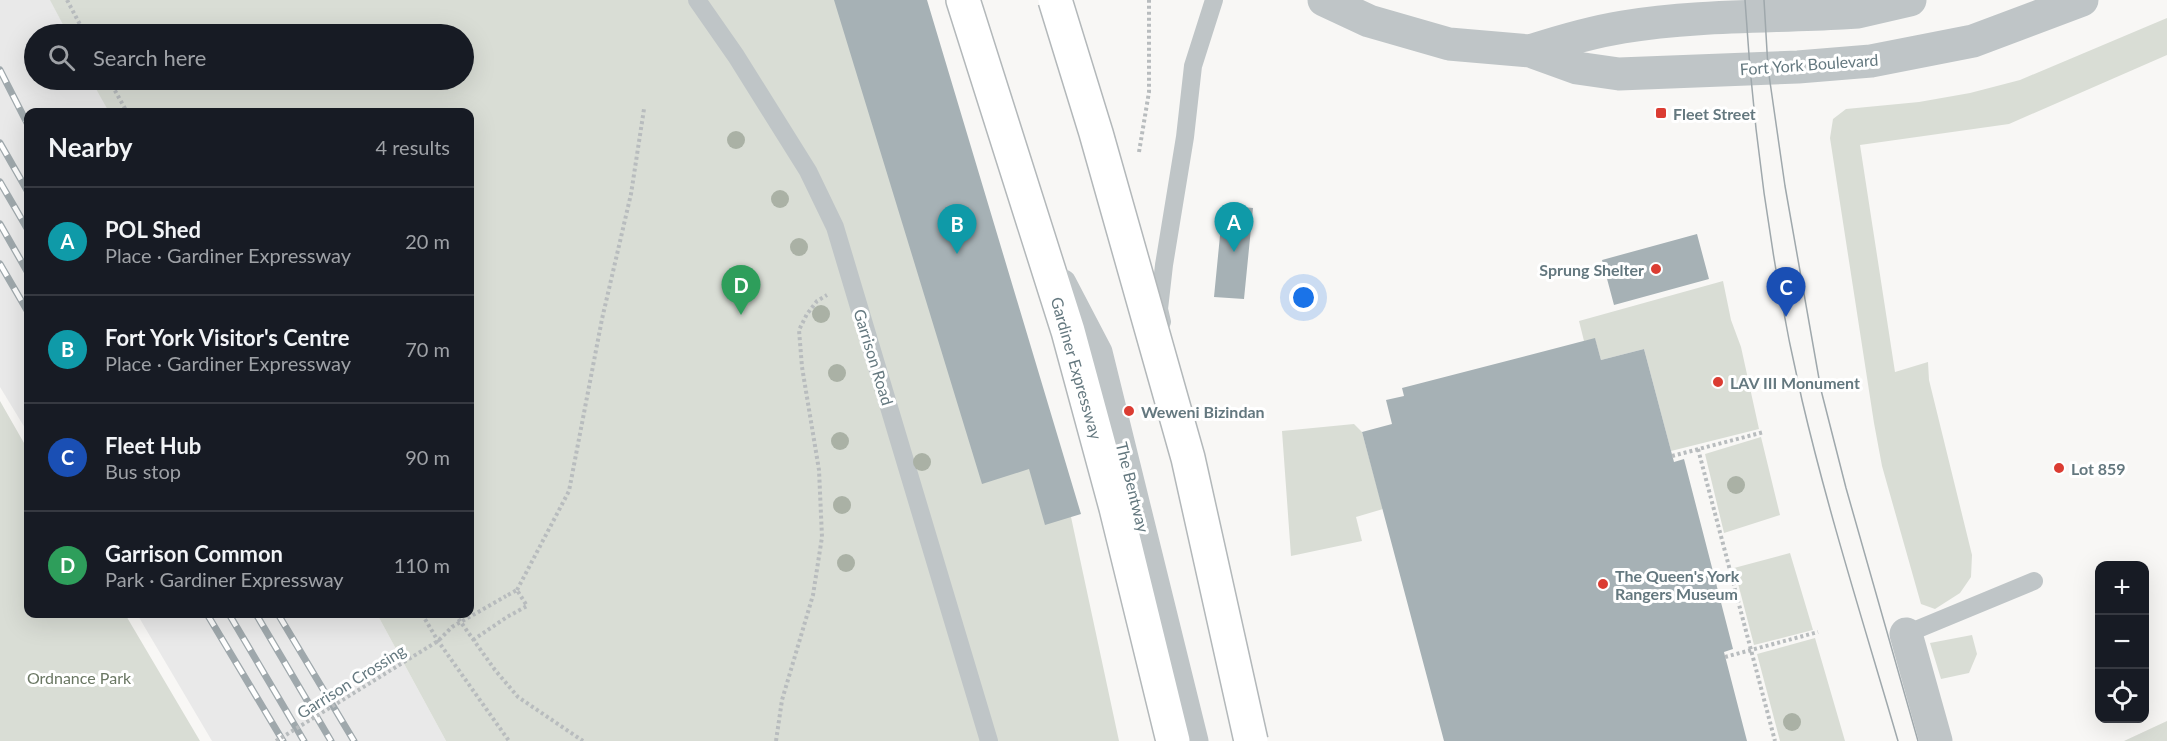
<!DOCTYPE html>
<meta charset="utf-8">
<style>
body{margin:0;font-family:Lato,sans-serif;background:#242831;color:#f1f3f6}
.controls{position:absolute;right:18px;bottom:18px;display:grid;overflow:hidden;border-radius:12px;box-shadow:0 6px 24px #0002}
.controls button{width:54px;height:54px;display:grid;place-items:center;padding:0;border:0;border-bottom:2px solid #363941;background:#171b24;color:#f1f3f6;font:30px sans-serif}
.you{position:absolute;left:1304px;top:298px;width:21px;height:21px;margin:-15px;border:4px solid #fff;border-radius:50%;background:#1a73e8;box-shadow:0 0 0 9px #1a73e833}
.badge{display:grid;place-items:center;width:39px;height:39px;border-radius:50%;background:#db3c32;color:#fff;font-size:20px;font-weight:700}
.pin{position:absolute;translate:-50% -50px;filter:drop-shadow(0 2px 3px #0008)}
.pin::after{content:'';position:absolute;top:32px;width:21px;height:18px;background:inherit;clip-path:polygon(0 0,100% 0,50% 100%)}
.list{margin:0;padding:0;list-style:none}
h2{display:flex;justify-content:space-between;align-items:center;height:78px;margin:0;padding:0 24px;font-size:26px}
h2 small{font-size:20px;font-weight:400;color:#9ea1a6}
.list li{display:grid;grid-template-columns:39px 1fr auto;gap:18px;align-items:center;box-sizing:border-box;height:108px;padding:0 24px;border-top:2px solid #363941}
.list b{display:block;font-size:22px;white-space:nowrap}
.list p{margin:0;font-size:20px;white-space:nowrap;color:#9ea1a6}
.list em{font-size:20px;font-style:normal;color:#9ea1a6}
.icon{flex:none;width:33px;height:33px;fill:none;stroke:currentColor;stroke-width:2;stroke-linecap:round;stroke-linejoin:round}
.map{position:relative;flex:none;width:2167px;height:741px;overflow:hidden}
.search{position:absolute;background:#171b24;box-shadow:0 6px 24px #0002;left:24px;top:24px;width:450px;height:66px;display:flex;align-items:center;gap:15px;box-sizing:border-box;padding:0 21px;border-radius:33px;color:#9ea1a6;font-size:22px}
.panel{position:absolute;background:#171b24;box-shadow:0 6px 24px #0002;left:24px;top:108px;width:450px;height:510px;border-radius:12px}
.map>svg:first-child{display:block}
.built{fill:#e9e9e9}
.green{fill:#d9ddd5}
.building{fill:#a6b1b5}
.lines{fill:none;stroke-linecap:round;stroke-linejoin:round}
.motorway-casing{stroke:#b3b8ba;stroke-width:36}
.path{stroke:#b8bcbe;stroke-width:4;stroke-dasharray:3 3;stroke-linecap:butt}
.service{stroke:#bfc5c7;stroke-width:18}
.pedestrian{stroke:#bfc5c7;stroke-width:27}
.tertiary{stroke:#bfc5c7;stroke-width:33}
.motorway{stroke:#fff;stroke-width:33}
.tram{stroke:#9fa8ac;stroke-width:1.5}
.rail-casing{stroke:#9fa8ac;stroke-width:7}
.rail{stroke:#fff;stroke-width:4.5;stroke-dasharray:14;stroke-linecap:butt}
.motorway-bridge-casing{stroke:#b3b8ba;stroke-width:36;stroke-linecap:butt}
.path-bridge{stroke:#b8bcbe;stroke-width:4;stroke-dasharray:3 3;stroke-linecap:butt}
.motorway-bridge{stroke:#fff;stroke-width:33}
.tree{fill:#aab1a5}
.poi-dot{fill:#db3c32;stroke:#fff;stroke-width:2}
.labels{text-anchor:middle;dominant-baseline:central;stroke-width:6;stroke-linejoin:round;paint-order:stroke}
.street-label{font-size:16px;fill:#64787f;stroke:#fff}
.poi-label{font-size:16px;font-weight:bold;fill:#64787f;stroke:#fff;text-anchor:start}
.park-label{font-size:16px;fill:#6a7763;stroke:#fff}
</style>
<div class="map">
<svg width="2167" height="741" viewBox="0 0 2167 741">
<rect width="100%" height="100%" fill="#f8f7f5"/>
<path class="built" d="M0,0H52L70,34H34V80H94L112,112H28V433L0,387Z
M137,614H377L446,741H212Z"/>
<path class="green" d="M50,0H916L948,93L1071,517L1119,741H446L377,614H470V112H109L91,80H464V34H68Z
M2167,18V55L2009,124L1860,145L1895,372L1928,362L1929,380L1972,555L1971,577L1960,593L1935,609L1921,604L1882,466L1874,423L1830,138L1833,119L1846,109L1919,102L1970,93L2020,80Z
M1723,281L1731,320L1741,347L1759,429L1671,451L1644,349L1601,360L1595,339L1584,341L1579,321Z
M0,401L28,450V614H125L200,741H0Z
M1354,424L1362,432L1383,509L1356,517L1362,541L1291,556L1282,431Z
M1761,437L1780,515L1724,533L1705,454Z
M1790,553L1813,630L1754,645L1734,568Z
M1972,635L1977,654L1969,673L1941,679L1930,643Z
M1815,638L1845,741H1780L1757,654Z
M2167,721V741H2124Z"/>
<path class="building" d="M834,0H927L1081,514L1045,525L1029,469L982,484Z
M1223,205L1253,208L1244,299L1214,297Z
M1697,234L1709,279L1614,305L1602,260Z
M1595,338L1601,360L1644,349L1674,462L1684,459L1733,649L1724,652L1747,741H1444L1362,432L1392,424L1386,400L1404,396L1402,388Z"/>
<g class="lines">
<defs>
<path id="motorway" d="M963,0L1068,331L1116,508L1173,741"/>
</defs>
<use href="#motorway" class="motorway-casing"/>
<path class="path" d="M67,0L85,34
M109,80L127,112
M1139,152L1149,92V0
M1698,449L1775,741
M1672,456L1764,432
M517,590L569,491L602,319L631,194L644,109
M422,614L438,641L509,741
M455,614L495,670L518,697L583,741
M473,640L507,617L527,606L517,590L506,596
M1725,657L1818,632
M776,741L782,700L813,595L822,537L819,470L802,367L799,330L807,314L817,301L827,295"/>
<path class="service" d="M697,0L736,56L808,171L835,227L989,741
M1162,322L1159,309L1164,265L1185,137L1193,66L1214,0
M1906,634L2034,581"/>
<path class="pedestrian" d="M1063,283L1099,352L1195,741"/>
<path class="tertiary" d="M1324,0L1369,21L1449,44L1530,51L1577,68L1619,74L1798,67L1871,61L1973,41L2082,0
M1530,51C1561,41 1592,32 1623,27C1695,15 1769,17 1842,13L1858,12L1910,0
M1906,634L1936,741"/>
<use href="#motorway" class="motorway"/>
<path class="tram" d="M1745,0C1753,134 1772,269 1802,400C1829,515 1865,628 1898,741
M1764,0L1768,68L1785,186L1821,390L1846,488L1918,741"/>
<defs>
<path id="rail" d="M0,70L28,125
M0,143L28,192
M0,182L28,230
M0,224L28,273
M0,264L28,312
M207,614L283,741
M229,614L304,741
M256,614L331,741
M278,614L354,741"/>
</defs>
<use href="#rail" class="rail-casing"/>
<use href="#rail" class="rail"/>
<defs>
<path id="motorway-bridge" d="M1055,0L1096,133L1188,458L1251,741"/>
</defs>
<use href="#motorway-bridge" class="motorway-bridge-casing"/>
<path class="path-bridge" d="M276,741L438,641L452,627L506,596"/>
<use href="#motorway-bridge" class="motorway-bridge"/>
</g>
<g class="tree">
<circle cx="736" cy="140" r="9"/>
<circle cx="780" cy="199" r="9"/>
<circle cx="799" cy="247" r="9"/>
<circle cx="821" cy="314" r="9"/>
<circle cx="837" cy="373" r="9"/>
<circle cx="840" cy="441" r="9"/>
<circle cx="922" cy="462" r="9"/>
<circle cx="1736" cy="485" r="9"/>
<circle cx="842" cy="505" r="9"/>
<circle cx="846" cy="563" r="9"/>
<circle cx="1792" cy="722" r="9"/>
</g>
<g class="poi-dot">
<rect x="1655" y="107" width="12" height="12" rx="3"/>
<circle cx="1656" cy="269" r="6"/>
<circle cx="1718" cy="382" r="6"/>
<circle cx="1129" cy="411" r="6"/>
<circle cx="2059" cy="468" r="6"/>
<circle cx="1603" cy="584" r="6"/>
</g>
<g class="labels">
<g class="street-label">
<text transform="translate(1809 64) rotate(-4)">Fort York Boulevard</text>
<text transform="translate(874 357) rotate(73)">Garrison Road</text>
<text transform="translate(1077 368) rotate(74)">Gardiner Expressway</text>
<text transform="translate(1133 487) rotate(76)">The Bentway</text>
<text transform="translate(351 681) rotate(-32)">Garrison Crossing</text>
</g>
<g class="poi-label">
<text x="1673" y="113">Fleet Street</text>
<text x="1644" y="269" text-anchor="end">Sprung Shelter</text>
<text x="1730" y="382">LAV III Monument</text>
<text x="1141" y="411">Weweni Bizindan</text>
<text x="2071" y="468">Lot 859</text>
<text x="1615" y="575">The Queen's York<tspan x="1615" dy="18">Rangers Museum</tspan></text>
</g>
<g class="park-label">
<text x="79" y="677">Ordnance Park</text>
</g>
</g>
</svg>
<div class="controls">
<button>+</button>
<button>−</button>
<button><svg class="icon" aria-label="locate" viewBox="0 0 24 24"><circle cx="12" cy="12" r="6"/><path d="M12 2v4M12 18v4M2 12h4M18 12h4"/></svg></button>
</div>
<div class="you"></div>
<div class="pin badge" style="left:1234px;top:252px;background:#0f9aa8">A</div>
<div class="pin badge" style="left:957px;top:254px;background:#0f9aa8">B</div>
<div class="pin badge" style="left:1786px;top:317px;background:#1a4fb4">C</div>
<div class="pin badge" style="left:741px;top:315px;background:#2e9e5b">D</div>
<div class="search"><svg class="icon" aria-label="search" viewBox="0 0 24 24"><circle cx="10" cy="10" r="6"/><path d="M15 15l6 6"/></svg>Search here</div>
<section class="panel">
<h2>Nearby<small>4 results</small></h2>
<ul class="list">
<li><span class="badge" style="background:#0f9aa8">A</span><div><b>POL Shed</b><p>Place · Gardiner Expressway</p></div><em>20 m</em></li>
<li><span class="badge" style="background:#0f9aa8">B</span><div><b>Fort York Visitor's Centre</b><p>Place · Gardiner Expressway</p></div><em>70 m</em></li>
<li><span class="badge" style="background:#1a4fb4">C</span><div><b>Fleet Hub</b><p>Bus stop</p></div><em>90 m</em></li>
<li><span class="badge" style="background:#2e9e5b">D</span><div><b>Garrison Common</b><p>Park · Gardiner Expressway</p></div><em>110 m</em></li>
</ul>
</section>
</div>
